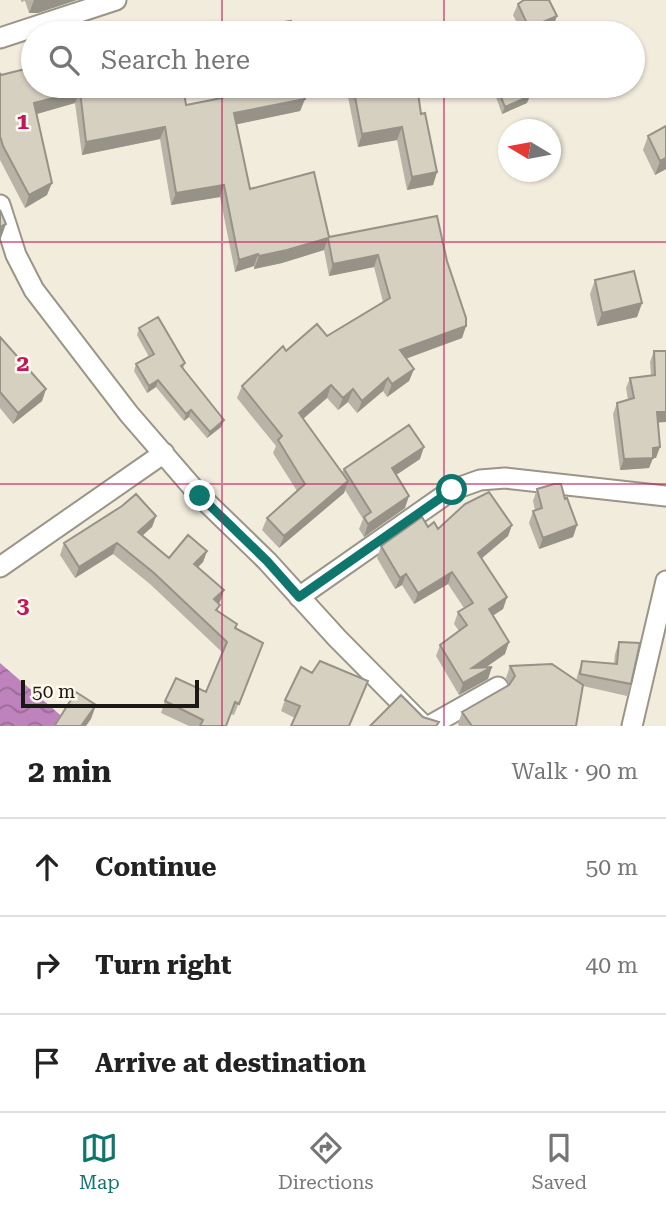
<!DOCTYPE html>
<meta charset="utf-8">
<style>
body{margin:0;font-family:"Roboto Serif",serif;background:#f6f6f6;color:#222}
.compass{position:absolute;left:498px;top:119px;width:63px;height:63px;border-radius:50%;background:#fff;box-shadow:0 2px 5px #0004;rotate:280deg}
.scale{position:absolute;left:21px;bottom:18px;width:178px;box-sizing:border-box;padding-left:7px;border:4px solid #1b1913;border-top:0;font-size:19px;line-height:24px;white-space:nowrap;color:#1b1913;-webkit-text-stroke:5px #fef9ed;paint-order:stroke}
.stop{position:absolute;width:21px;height:21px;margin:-16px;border:5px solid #0f766e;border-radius:50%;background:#fff}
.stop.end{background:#0f766e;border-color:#fff;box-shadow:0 2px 7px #0008}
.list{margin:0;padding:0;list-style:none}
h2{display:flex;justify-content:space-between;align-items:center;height:91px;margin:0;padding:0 28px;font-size:30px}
h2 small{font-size:23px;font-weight:400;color:#767676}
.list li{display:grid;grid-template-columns:46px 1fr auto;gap:21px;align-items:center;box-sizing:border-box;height:98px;padding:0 28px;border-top:2px solid #e0e0e0}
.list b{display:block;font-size:26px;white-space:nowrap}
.list em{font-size:23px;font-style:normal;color:#767676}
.icon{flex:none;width:38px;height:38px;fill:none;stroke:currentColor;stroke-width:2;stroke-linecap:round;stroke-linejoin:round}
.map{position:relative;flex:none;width:666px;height:726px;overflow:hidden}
.search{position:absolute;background:#fff;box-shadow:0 2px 5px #0004;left:21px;right:21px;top:21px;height:77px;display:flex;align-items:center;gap:18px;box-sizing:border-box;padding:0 24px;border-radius:38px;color:#767676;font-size:26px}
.sheet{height:385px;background:#fff}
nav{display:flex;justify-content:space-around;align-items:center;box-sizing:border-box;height:98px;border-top:2px solid #e0e0e0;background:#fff;font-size:19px;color:#767676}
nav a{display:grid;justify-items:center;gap:4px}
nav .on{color:#0f766e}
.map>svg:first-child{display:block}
.water{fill:url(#water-waves)}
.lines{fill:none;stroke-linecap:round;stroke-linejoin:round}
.street-casing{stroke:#9b9587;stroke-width:23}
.street{stroke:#fff;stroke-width:19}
.wall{fill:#b8b3a6}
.shaded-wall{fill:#969287}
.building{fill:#d6d0c1;stroke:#969287;stroke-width:2}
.route{stroke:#0f766e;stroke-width:9}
.grid{fill:none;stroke:#c2185b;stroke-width:2;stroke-opacity:0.55}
.grid-label{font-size:23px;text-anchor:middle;font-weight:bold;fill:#c2185b;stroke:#fef9ed;stroke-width:5;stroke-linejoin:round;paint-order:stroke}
</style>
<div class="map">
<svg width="666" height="726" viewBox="0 0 666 726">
<defs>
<pattern id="water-waves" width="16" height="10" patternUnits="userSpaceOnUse" patternTransform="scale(1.75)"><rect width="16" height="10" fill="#be83bd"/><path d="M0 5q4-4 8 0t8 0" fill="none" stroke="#9a6a98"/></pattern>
</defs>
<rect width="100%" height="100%" fill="#f2ecdd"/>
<path class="water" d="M0,663L73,726H0Z"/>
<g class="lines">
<defs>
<path id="street" d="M0,38L116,0
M0,205L16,255L34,290L129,414L200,496L267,561L337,638L424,726
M0,567L164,453
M299,597L452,490L480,480L505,478L666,496
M429,726L498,687
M632,726L666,581"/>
</defs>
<use href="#street" class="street-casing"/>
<use href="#street" class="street"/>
</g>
<path class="wall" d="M21,0H77L38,13H29L25,1L21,2Z
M518,4L553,27L540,33H522L513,15Z
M0,73L1,75L186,105L215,99L213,86H303L305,99L300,111L236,124L250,189L329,237L447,261L466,326L462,338L406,359L414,369L409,381L387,397L383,391L357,413L348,402L338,410L327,398L303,418L342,472L344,469L420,459L396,475L405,508L364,537L359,529L363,519L345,490L344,493L279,548L262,530L267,518L297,491L273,453L276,446L237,398L242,386L286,351L327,336L383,302L374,267L329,276L324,250L282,263L254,269V266L235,272L220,197L171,205L160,139L82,155L75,103L36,114L47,195L25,208L0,160Z
M352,86H417L421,114L437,172L433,185L407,190L397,140L358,147L348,97Z
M498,90L527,103L502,114L496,97Z
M648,136L666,169L655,175L643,150Z
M595,280L642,303L637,317L597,326L590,294Z
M139,328L185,363L183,369L221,427L207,438L189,417L184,421L156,387L147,393L134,371L136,364L149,357L137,335Z
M0,337L46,389L42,401L13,424L0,408Z
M654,351L658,422L656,458H653L649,468L620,470L613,414L617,403L628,400L626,388L630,378L651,376L650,362Z
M537,489L565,499L577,525L573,537L539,549L529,523L533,511L535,510L533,501Z
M156,516L152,527L142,536L169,558L207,551L203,562L198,567L220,602L218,603V611L236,628L263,643L234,715L230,714L226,726H189L161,713L165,701L206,692L223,653L150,584L113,554L75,578L60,555L64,543Z
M512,525L508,536L481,558L507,597L503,609L493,615L505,654L485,667L488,679L459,695L436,656L440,645L459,631L454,624L458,612L464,608L448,584L414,604L402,585L395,589L377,558L381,546L428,527L438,529Z
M619,642L631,684L627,696L583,686L576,726H459L458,724L462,712L509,685L506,678L510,666L576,681L578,673L582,661L614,664L615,654Z
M312,673L295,718L281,711L285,700Z"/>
<path class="shaded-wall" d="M34,0H77L38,13H29Z
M557,16L553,27L540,33H527L529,28Z
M80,91L75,103L30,116L34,103Z
M530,96L527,103L502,114L505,107Z
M305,99L300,111L229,126L234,113Z
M165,127L160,139L82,155L86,142Z
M402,127L397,140L358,147L362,134Z
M666,158V169L655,175L660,161Z
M437,172L433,185L407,190L412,177Z
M52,183L47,195L25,208L29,195Z
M224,185L220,197L171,205L176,193Z
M6,224L0,241V227Z
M328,238L324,250L282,263L254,269L259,256Z
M258,254L254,266L235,272L239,260Z
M378,255L374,267L329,276L333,264Z
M642,303L637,317L597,326L602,313Z
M466,326L462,338L396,362L400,350Z
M414,369L409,381L387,397L392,384Z
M388,378L383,391L357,413L362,401Z
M158,380L156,387L147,393L149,386Z
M331,385L327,398L295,426L299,413Z
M46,389L42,401L13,424L18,413Z
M353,389L348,402L338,410L343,398Z
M191,410L189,417L184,421L186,414Z
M657,412H666V422L653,423Z
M224,420L221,427L207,438L210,432Z
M424,447L420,459L387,481L392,468Z
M660,447L656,458H653L649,468L620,470L624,459L653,448Z
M348,481L344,493L279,548L284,536Z
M409,496L405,508L364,537L368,524Z
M156,516L152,527L134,543L138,532Z
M512,525L508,536L474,565L478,553Z
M577,525L573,537L539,549L543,538Z
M117,543L113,554L75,578L79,567Z
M207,551L203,562L190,575L194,564Z
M452,572L448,584L414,604L418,593Z
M406,574L402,585L395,589L400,578Z
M224,590L220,602L210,610L214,599Z
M507,597L503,609L485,621L489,609Z
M509,642L505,654L468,680L472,668Z
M492,667L488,679L459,695L463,683Z
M96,705L91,719L86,726H81Z"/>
<path class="building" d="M524,0H549L557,16L529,28L518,4Z
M291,21L293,33H232V30Z
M172,23L173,33H123L152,25L153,27Z
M33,67V86H183L186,105L222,98L219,86H303L305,99L234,113L250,189L314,172L329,237L437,216L447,261L466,318V326L400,350L414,369L392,384L388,378L362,401L353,389L343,398L331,385L299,413L348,481L284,536L267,518L305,484L278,440L282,436L242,386L283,346L286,351L317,324L327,336L390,298L378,255L333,264L328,238L287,250L259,256L258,254L239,260L224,185L176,193L165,127L86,142L80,91L34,103L52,183L29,195L3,146L0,136V73L1,75Z
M353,86H417L421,114L425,113L437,172L412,177L402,127L362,134Z
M508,86H526L530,96L505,107L498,90Z
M666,126V158L660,161L648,136Z
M0,210L6,224L0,227Z
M634,271L642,303L602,313L595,280Z
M158,317L185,363L181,366L224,420L210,432L191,410L186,414L158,380L149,386L136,364L154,354L139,328Z
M0,337L46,389L18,413L0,392Z
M654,351H666V412H657L660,447L653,448V458L624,459L617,403L634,398L630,378L655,375Z
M409,425L424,447L392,468L409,496L368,524L364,517L371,512L344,469Z
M554,484H561L565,499L567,498L577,525L543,538L533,511L542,508L537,489Z
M489,492L512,525L478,553L507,597L489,609L509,642L472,668L492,667L463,683L440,645L467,625L458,612L473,603L452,572L418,593L406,574L400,578L381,546L422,517L428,527L434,522L438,529L465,504Z
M136,494L156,516L138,532L169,558L188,535L207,551L194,564L224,590L214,599L220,605L216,610L237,624L235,628L263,643L239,704L235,702L226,726H200L203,720L165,701L176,678L206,692L227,642L154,573L117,543L79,567L64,543L122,506Z
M619,642L640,643L631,684L580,674L582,661L617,664Z
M320,661L368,681L349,726H291L300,706L285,700L301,667L312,673Z
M552,664L583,685L576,726H472L462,712L509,685L515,676L510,666Z
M76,692L96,705L81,726H56L55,725Z
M401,695L423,717L439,722L436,726H370Z"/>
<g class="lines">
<path class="route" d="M200,496L267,561L299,597L452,490"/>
</g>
<path class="grid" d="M222,0V33M444,0V33M222,86V726M444,86V726M0,242H666M0,484H666"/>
<g class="grid-label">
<text x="23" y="129">1</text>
<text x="23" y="371">2</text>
<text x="23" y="613">3</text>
</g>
</svg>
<svg class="compass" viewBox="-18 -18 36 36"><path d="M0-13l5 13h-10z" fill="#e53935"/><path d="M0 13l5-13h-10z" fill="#767676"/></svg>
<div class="scale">50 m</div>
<div class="stop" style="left:452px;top:490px"></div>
<div class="stop end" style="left:200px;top:496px"></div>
<div class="search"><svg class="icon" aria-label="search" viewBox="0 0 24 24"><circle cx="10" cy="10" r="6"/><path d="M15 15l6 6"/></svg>Search here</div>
</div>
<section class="sheet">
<h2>2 min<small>Walk · 90 m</small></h2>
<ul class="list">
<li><svg class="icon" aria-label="ahead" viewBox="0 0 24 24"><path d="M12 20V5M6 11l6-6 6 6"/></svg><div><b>Continue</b></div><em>50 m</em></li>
<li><svg class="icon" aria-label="right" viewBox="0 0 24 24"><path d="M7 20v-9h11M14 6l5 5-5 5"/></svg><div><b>Turn right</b></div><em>40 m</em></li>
<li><svg class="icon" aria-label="arrive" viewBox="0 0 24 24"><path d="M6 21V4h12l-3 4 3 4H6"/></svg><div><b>Arrive at destination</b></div></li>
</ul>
</section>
<nav>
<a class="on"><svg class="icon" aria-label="map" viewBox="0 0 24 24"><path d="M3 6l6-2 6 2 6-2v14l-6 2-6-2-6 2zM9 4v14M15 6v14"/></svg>Map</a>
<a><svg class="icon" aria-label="directions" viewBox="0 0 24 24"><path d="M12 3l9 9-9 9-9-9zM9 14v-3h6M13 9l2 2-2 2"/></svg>Directions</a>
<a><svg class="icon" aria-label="saved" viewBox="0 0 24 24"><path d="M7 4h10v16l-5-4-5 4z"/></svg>Saved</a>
</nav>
